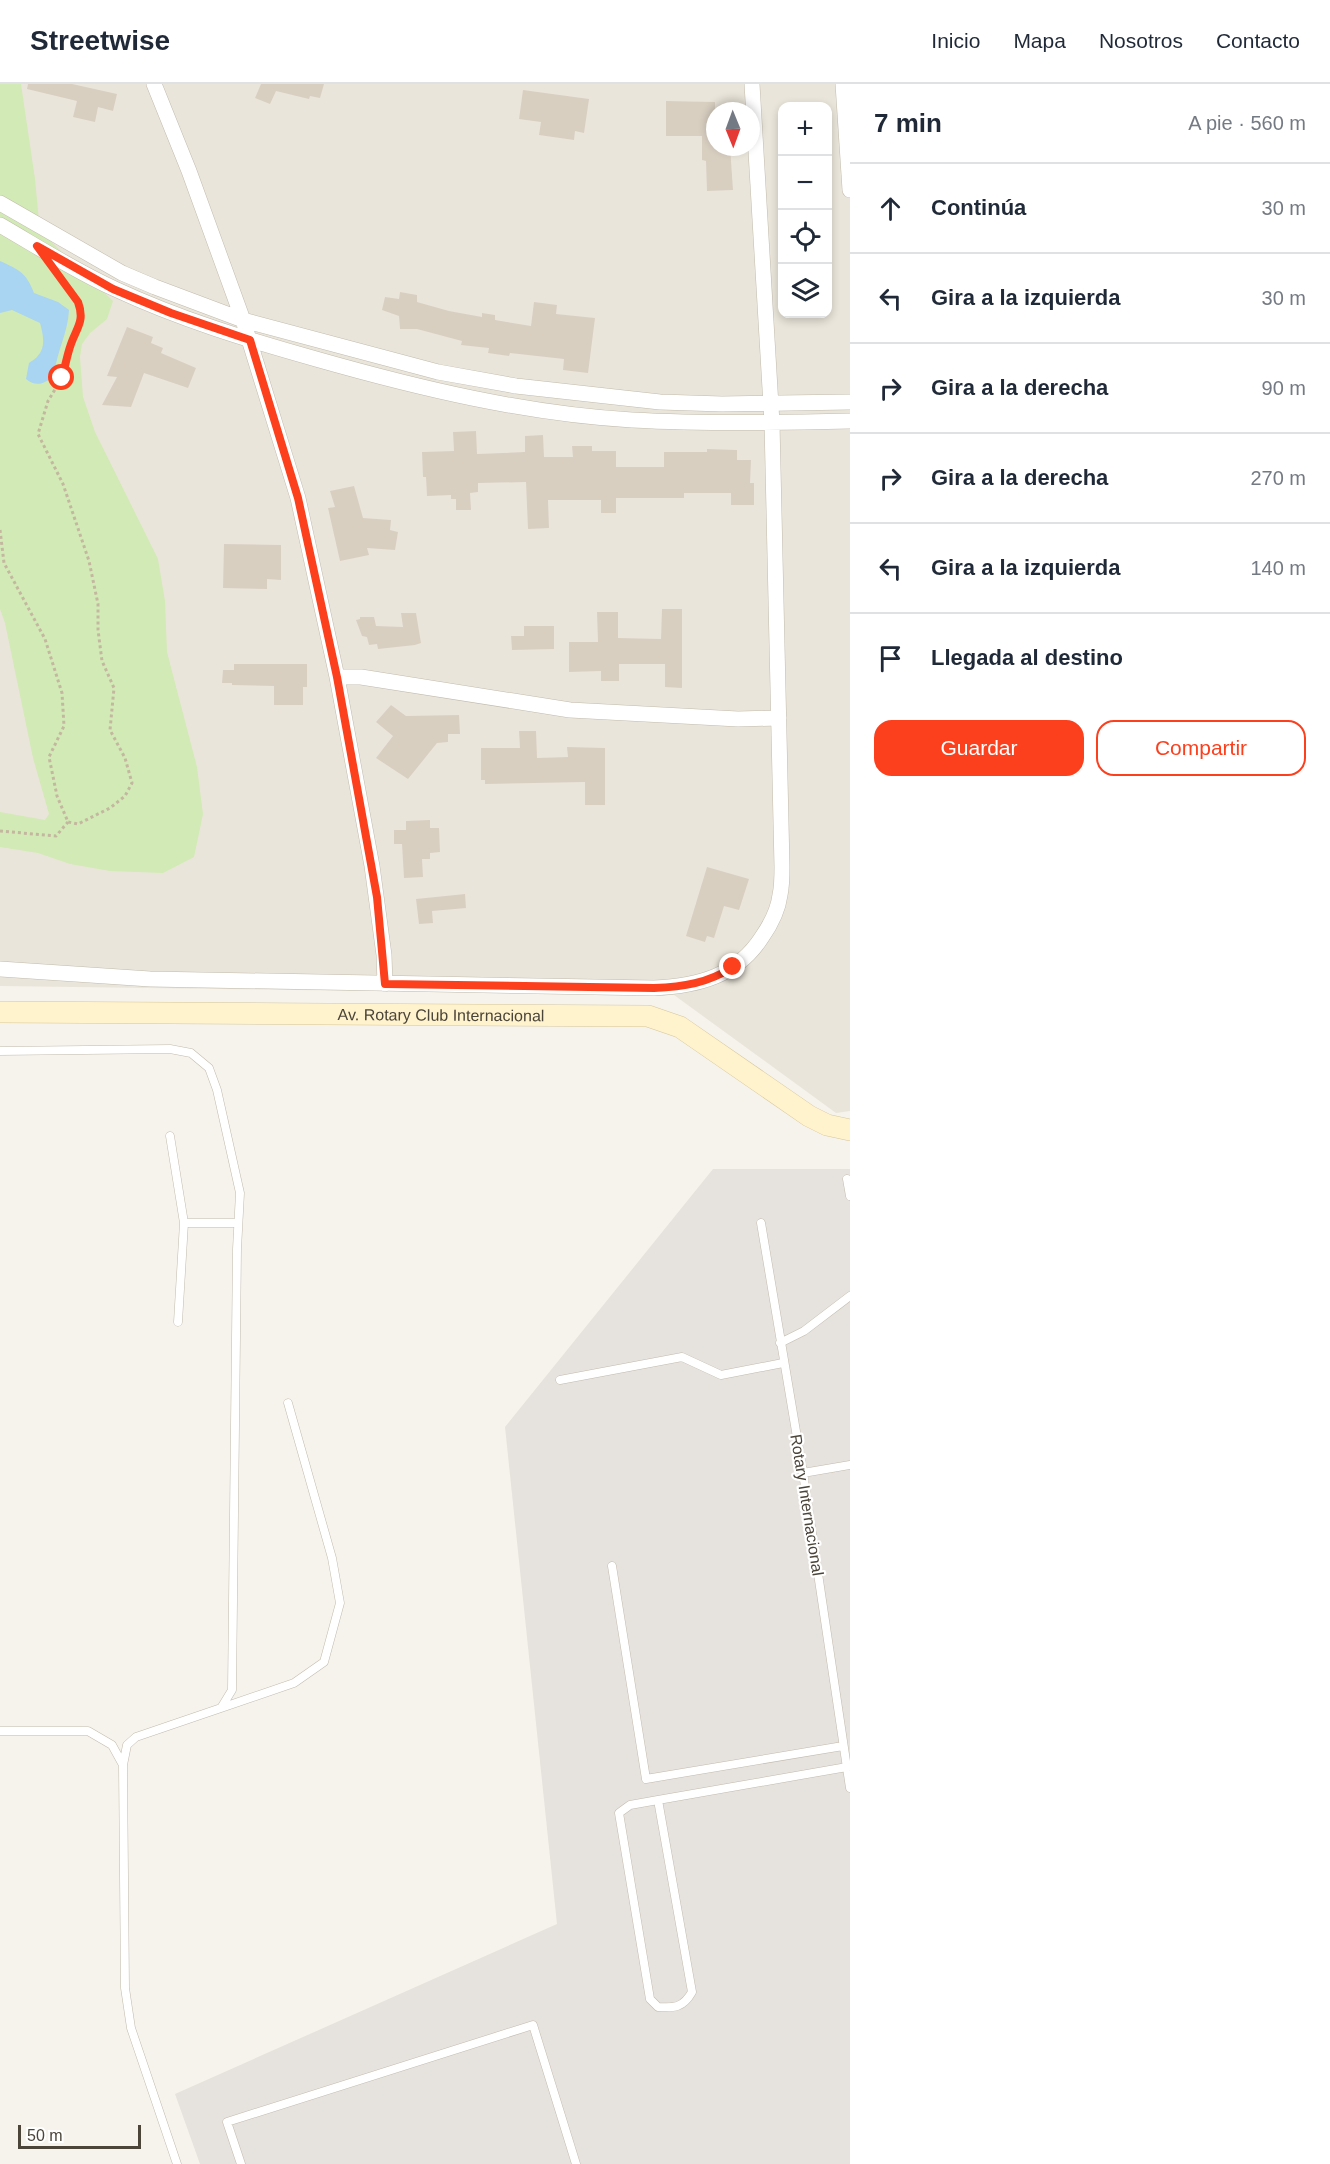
<!DOCTYPE html>
<html lang="es">
<meta charset="utf-8">
<style>
body{margin:0;font-family:Arial,sans-serif;background:#f6f6f7;color:#1f2937}
.controls{position:absolute;right:18px;top:18px;display:grid;overflow:hidden;border-radius:12px;box-shadow:0 3px 9px #0003}
.controls button{width:54px;height:54px;display:grid;place-items:center;padding:0;border:0;border-bottom:2px solid #e0e1e3;background:#fff;color:#1f2937;font:30px sans-serif}
.compass{position:absolute;left:706px;top:18px;width:54px;height:54px;border-radius:50%;background:#fff;box-shadow:0 3px 9px #0003;rotate:179deg}
.scale{position:absolute;left:18px;bottom:15px;width:123px;box-sizing:border-box;padding-left:6px;border:3px solid #4b4439;border-top:0;font-size:16px;line-height:21px;white-space:nowrap;color:#4b4439;-webkit-text-stroke:4px #fff;paint-order:stroke}
.stop{position:absolute;width:18px;height:18px;margin:-14px;border:4px solid #fc3f1d;border-radius:50%;background:#fff}
.stop.end{background:#fc3f1d;border-color:#fff;box-shadow:0 2px 6px #0008}
.list{margin:0;padding:0;list-style:none}
h2{display:flex;justify-content:space-between;align-items:center;height:78px;margin:0;padding:0 24px;font-size:26px}
h2 small{font-size:20px;font-weight:400;color:#747a83}
.list li{display:grid;grid-template-columns:39px 1fr auto;gap:18px;align-items:center;box-sizing:border-box;height:90px;padding:0 24px;border-top:2px solid #e0e1e3}
.list b{display:block;font-size:22px;white-space:nowrap}
.list em{font-size:20px;font-style:normal;color:#747a83}
.actions{display:flex;gap:12px;padding:18px 24px}
.actions a{flex:1;padding:14px 0;border:2px solid #fc3f1d;border-radius:18px;text-align:center;font-size:21px;color:#fc3f1d}
.actions .main{background:#fc3f1d;color:#fff}
.icon{flex:none;width:33px;height:33px;fill:none;stroke:currentColor;stroke-width:2;stroke-linecap:round;stroke-linejoin:round}
.map{position:relative;flex:none;width:850px;height:2080px;overflow:hidden}
header{display:flex;align-items:center;gap:36px;box-sizing:border-box;height:84px;padding:0 30px;background:#fff;border-bottom:2px solid #e0e1e3}
header strong{font-size:28px}
nav{display:flex;gap:33px;margin-inline-start:auto;font-size:21px}
main{display:flex}
aside{flex:1;background:#fff}
.map>svg:first-child{display:block}
.residential{fill:#eae5da;fill-rule:evenodd}
.industrial{fill:#e6e2dd}
.green{fill:#d2eab5}
.water{fill:#a9d4f2}
.building{fill:#d8cfc1}
.lines{fill:none;stroke-linecap:round;stroke-linejoin:round}
.service-casing{stroke:#c2bbae;stroke-width:9}
.minor-casing{stroke:#c2bbae;stroke-width:16}
.secondary-casing{stroke:#d6c79b;stroke-width:22}
.path{stroke:#c4b79f;stroke-width:3;stroke-dasharray:3 3;stroke-linecap:butt}
.service{stroke:#fff;stroke-width:8}
.minor{stroke:#fff;stroke-width:15}
.secondary{stroke:#fff3cd;stroke-width:21}
.route{stroke:#fc3f1d;stroke-width:8}
.labels{text-anchor:middle;dominant-baseline:central;stroke-width:4.5;stroke-linejoin:round;paint-order:stroke}
.street-label{font-size:16px;fill:#4b4439;stroke:#fff}
</style>
<header>
<strong>Streetwise</strong>
<nav><a>Inicio</a><a>Mapa</a><a>Nosotros</a><a>Contacto</a></nav>
</header>
<main>
<div class="map">
<svg width="850" height="2080" viewBox="0 0 850 2080">
<rect width="100%" height="100%" fill="#f6f3ec"/>
<path class="residential" d="M0,0H850V1027L836,1029L674,911L0,902ZM782,22H828V230H782ZM715,27H751V63H715Z"/>
<path class="industrial" d="M713,1085H850V2080H200L175,2010L557,1840L505,1343Z"/>
<path class="green" d="M0,0H21L35,95L40,147L113,217L107,235L90,249L82,260L80,273L83,313L95,348L158,475L165,517L167,568L197,683L203,730L194,773L163,789L110,787L70,780L38,769L0,763V728L45,736L49,730L33,674L5,539L0,525Z"/>
<path class="water" d="M0,177C19,186 26,188 34,209L58,218L69,226C68,249 56,269 54,292C45,299 37,304 26,295L29,279C46,269 45,257 40,239L12,226L0,229Z"/>
<path class="building" d="M28,0H72L117,10L113,27L98,23L95,38L73,33L77,17L27,5Z
M261,0H324L320,14L310,12L309,15L276,7L270,20L255,14Z
M523,6L589,15L584,49L575,47L574,56L539,51L541,38L519,35Z
M666,17L715,18V63H730L733,106L707,107L706,77L702,76V52H666Z
M400,208L417,211V218L449,227L482,233V229L495,231V236L531,242L534,218L557,221L556,230L595,234L588,289L563,286L564,275L510,269L509,272L488,269L489,264L461,261L462,257L417,245H400L399,232L382,226L385,213L399,215Z
M127,243L153,253L151,259L163,264L161,269L196,284L188,304L144,289L131,323L102,321L117,293L107,292Z
M476,347L477,370L525,368V352L543,351L544,373H573L572,362H592V367H616V383H664V368H707V365L737,366V376H751L750,399H754V421H731V409H684V414H616V429H601V416H548L549,444L528,445L526,398L478,399V408L470,409L471,426H456V415H451V411L427,412L426,393H423L422,368L454,367L453,348Z
M354,402L363,434L391,436L390,446L398,448L395,466L367,464L369,471L340,477L328,424L335,423L330,407Z
M224,460L281,461V496L267,495V505L223,504Z
M662,525H682V604L665,603V580H619V597H601V587L569,588V558H598L597,528H618V554L661,555Z
M401,529H416L421,559L415,561L378,565L377,560L369,561L367,553L362,552L356,536L360,535V533H374L376,542L403,543Z
M524,542H554V565L512,566L511,552H524Z
M234,580H307V603H303V621H274V602L232,601V599H222L223,586H234Z
M391,621L406,632L459,631L460,650H448V658L437,659L408,695L376,674L393,652L376,638Z
M519,647H536L537,674L568,673L567,663L605,664V721H585V698L485,700V696H481V664H520Z
M430,736V744H439L440,768L430,769V775H422L423,793L404,794L402,760H394V746H406V737Z
M707,783L749,795L739,826L724,822L714,854L707,852L705,858L686,852Z
M465,810L466,824L432,827L433,839L419,840L416,815Z"/>
<g class="lines">
<defs>
<path id="service" d="M0,967L170,965L191,969L209,984L217,1006L240,1109L237,1165L232,1606L221,1624L136,1653L127,1661L123,1681
M170,1052L184,1139L178,1238
M847,1095L850,1112
M184,1139H238
M761,1139L803,1389L850,1704
M780,1259L804,1247L850,1212
M560,1296L682,1273L721,1291L783,1279
M803,1389L850,1381
M612,1482L646,1695L843,1662
M221,1624L294,1599L324,1578L340,1519L332,1474L288,1319
M0,1647H88L112,1661L123,1681L125,1904L131,1944L177,2080
M658,1716L692,1908C683,1924 674,1924 658,1923L650,1915L619,1729L630,1721L658,1716L847,1683
M241,2080L227,2038L533,1941L576,2080"/>
<path id="minor" d="M154,0L189,87L243,236L298,414L337,593L372,782L384,871L385,900
M843,0L850,106
M0,119L122,189L155,203L243,236L438,288L516,302L660,318L722,320L850,318
M0,141C38,163 75,187 115,205C179,235 248,256 316,275C418,304 526,330 632,336C705,340 777,339 850,337
M337,593H361L570,626L738,635L779,634
M0,885L150,895L654,904C698,902 737,892 762,853C771,840 778,827 780,811C782,802 782,793 782,783L772,339L752,0"/>
<g id="secondary">
<path id="s1" d="M0,928L648,932L680,943L809,1032L827,1041L850,1046"/>
</g>
</defs>
<use href="#service" class="service-casing"/>
<use href="#minor" class="minor-casing"/>
<use href="#secondary" class="secondary-casing"/>
<path class="path" d="M0,446L4,479L45,555L62,609L64,642L49,673L57,712L68,738L78,740L110,724L125,712L132,699L125,674L110,646L114,604L102,577L98,546V520L89,477L63,400L38,350L48,317L62,294L71,260L80,241L81,226L78,218L61,195
M0,747L56,752L68,738"/>
<use href="#service" class="service"/>
<use href="#minor" class="minor"/>
<use href="#secondary" class="secondary"/>
</g>
<g class="lines">
<path class="route" d="M62,294C65,283 67,271 71,260C77,243 85,237 78,218L37,162L113,205L171,229L250,256L298,414L337,593L377,813L385,900L654,904C683,903 708,899 733,883"/>
</g>
<g class="labels">
<g class="street-label">
<text stroke="none"><textPath href="#s1" startOffset="441">Av. Rotary Club Internacional</textPath></text>
<text transform="translate(807 1421) rotate(81)">Rotary Internacional</text>
</g>
</g>
</svg>
<div class="controls">
<button>+</button>
<button>−</button>
<button><svg class="icon" aria-label="locate" viewBox="0 0 24 24"><circle cx="12" cy="12" r="6"/><path d="M12 2v4M12 18v4M2 12h4M18 12h4"/></svg></button>
<button><svg class="icon" aria-label="layers" viewBox="0 0 24 24"><path d="M12 4l9 5-9 5-9-5zM3 14l9 5 9-5"/></svg></button>
</div>
<svg class="compass" viewBox="-18 -18 36 36"><path d="M0-13l5 13h-10z" fill="#e53935"/><path d="M0 13l5-13h-10z" fill="#747a83"/></svg>
<div class="scale">50 m</div>
<div class="stop" style="left:62px;top:294px"></div>
<div class="stop end" style="left:733px;top:883px"></div>
</div>
<aside>
<h2>7 min<small>A pie · 560 m</small></h2>
<ul class="list">
<li><svg class="icon" aria-label="ahead" viewBox="0 0 24 24"><path d="M12 20V5M6 11l6-6 6 6"/></svg><div><b>Continúa</b></div><em>30 m</em></li>
<li><svg class="icon" aria-label="left" viewBox="0 0 24 24"><path d="M17 20v-9H6M10 6l-5 5 5 5"/></svg><div><b>Gira a la izquierda</b></div><em>30 m</em></li>
<li><svg class="icon" aria-label="right" viewBox="0 0 24 24"><path d="M7 20v-9h11M14 6l5 5-5 5"/></svg><div><b>Gira a la derecha</b></div><em>90 m</em></li>
<li><svg class="icon" aria-label="right" viewBox="0 0 24 24"><path d="M7 20v-9h11M14 6l5 5-5 5"/></svg><div><b>Gira a la derecha</b></div><em>270 m</em></li>
<li><svg class="icon" aria-label="left" viewBox="0 0 24 24"><path d="M17 20v-9H6M10 6l-5 5 5 5"/></svg><div><b>Gira a la izquierda</b></div><em>140 m</em></li>
<li><svg class="icon" aria-label="arrive" viewBox="0 0 24 24"><path d="M6 21V4h12l-3 4 3 4H6"/></svg><div><b>Llegada al destino</b></div></li>
</ul>
<div class="actions"><a class="main">Guardar</a><a>Compartir</a></div>
</aside>
</main>
